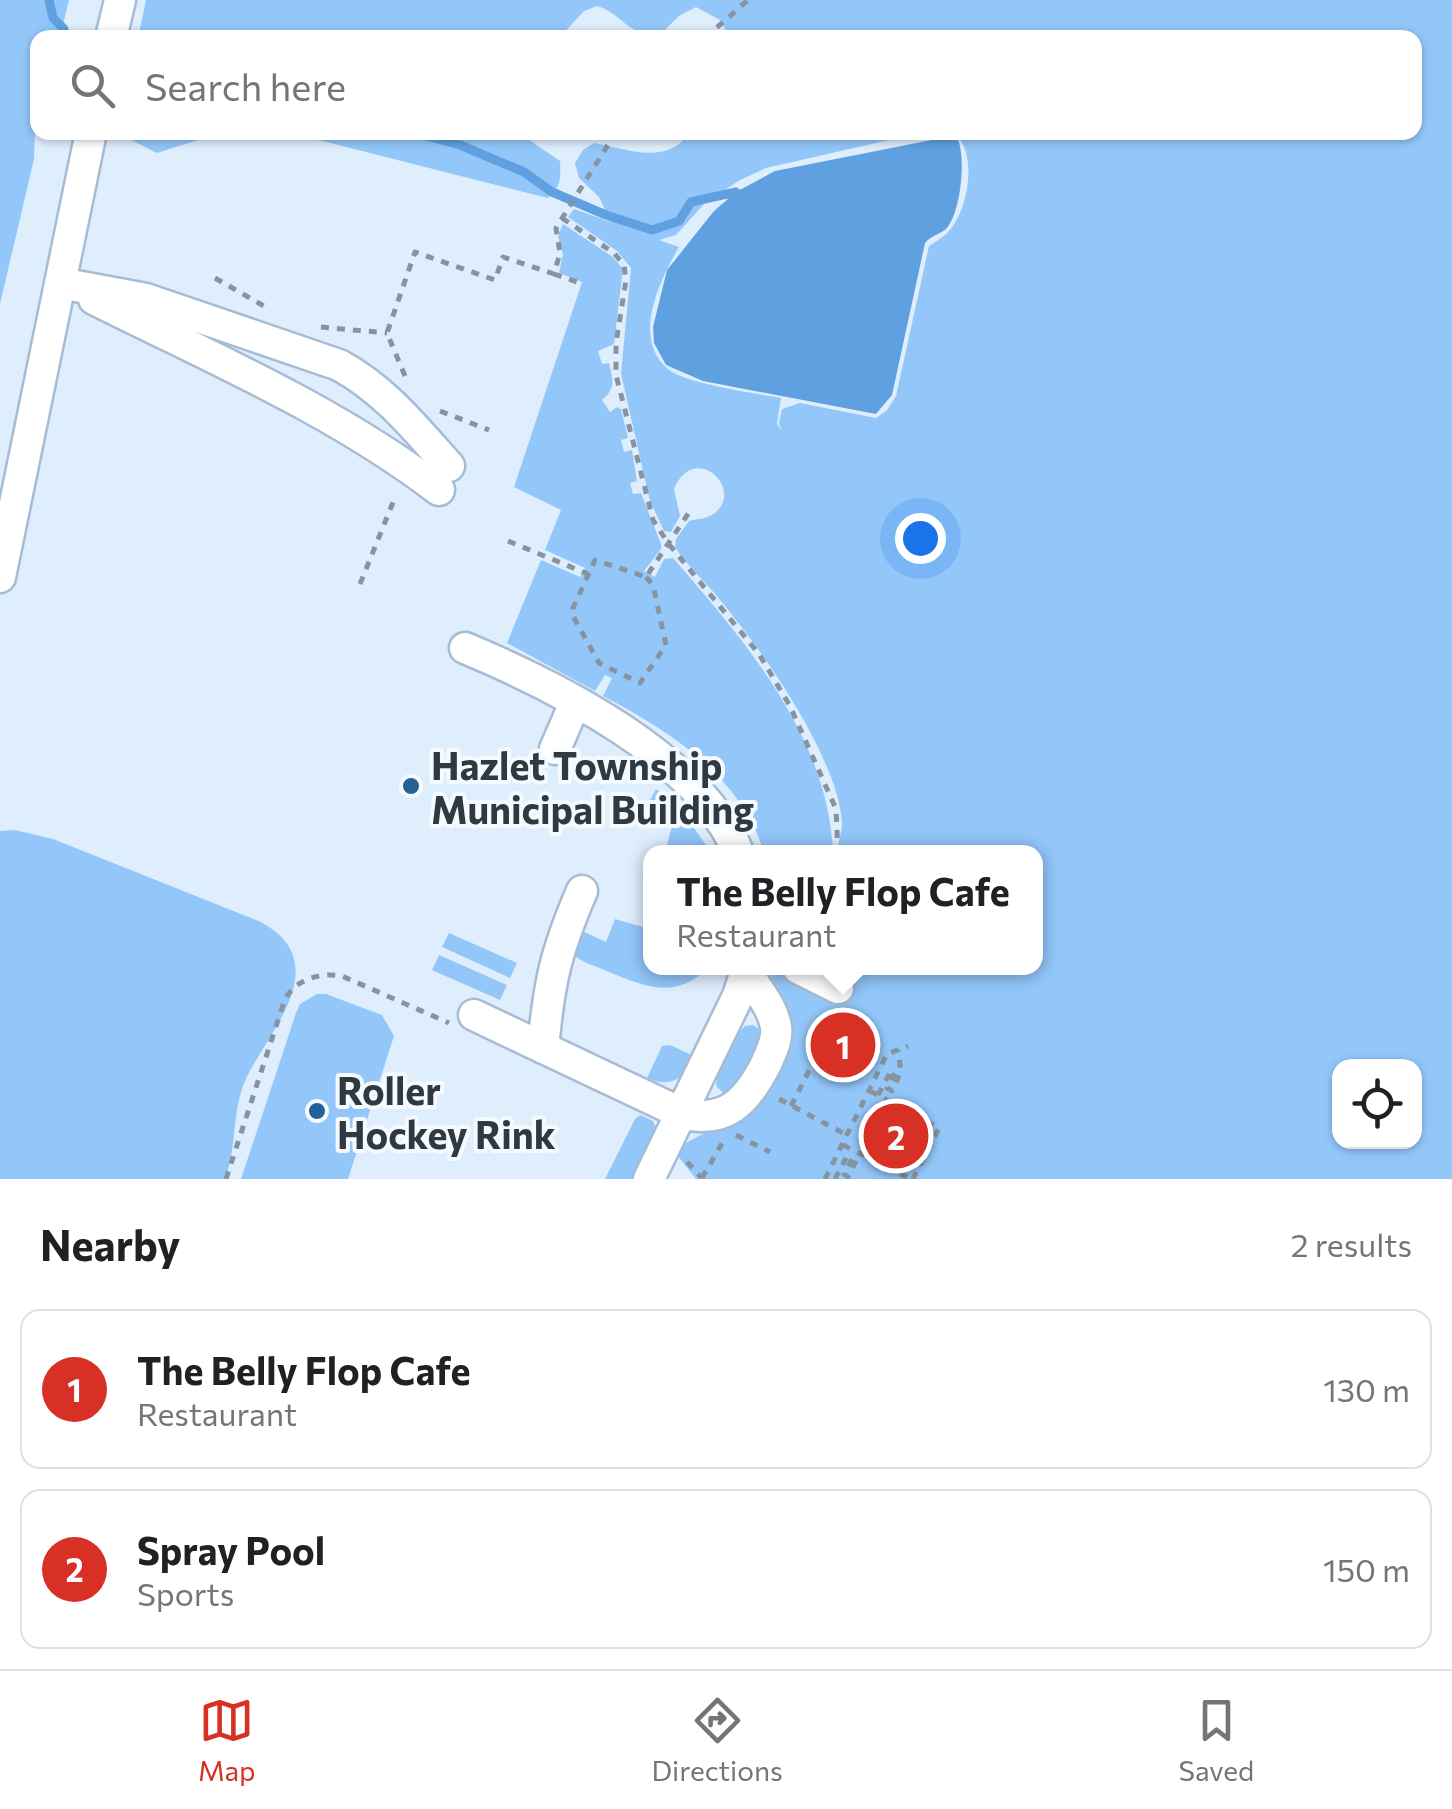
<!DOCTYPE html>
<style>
body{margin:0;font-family:Commissioner,sans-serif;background:#f6f6f6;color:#202124}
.controls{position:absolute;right:30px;bottom:30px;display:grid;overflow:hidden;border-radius:20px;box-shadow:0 2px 8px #0004}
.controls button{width:90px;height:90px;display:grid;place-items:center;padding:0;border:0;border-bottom:2px solid #e0e0e0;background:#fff;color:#202124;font:50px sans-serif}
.you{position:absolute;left:920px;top:538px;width:35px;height:35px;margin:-25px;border:8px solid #fff;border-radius:50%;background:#1a73e8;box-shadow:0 0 0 15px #1a73e833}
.badge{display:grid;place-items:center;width:65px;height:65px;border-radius:50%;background:#d93025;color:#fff;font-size:32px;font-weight:700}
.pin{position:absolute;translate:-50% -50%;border:5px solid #fff;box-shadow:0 2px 10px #0006}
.popup{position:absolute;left:643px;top:845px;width:400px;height:130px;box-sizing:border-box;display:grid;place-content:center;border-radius:20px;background:#fff;filter:drop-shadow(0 2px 8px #0005);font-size:32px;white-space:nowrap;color:#757577}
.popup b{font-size:38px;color:#202124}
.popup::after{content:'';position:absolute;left:50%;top:100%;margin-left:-20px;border:20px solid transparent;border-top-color:#fff}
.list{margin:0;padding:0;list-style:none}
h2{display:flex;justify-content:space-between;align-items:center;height:130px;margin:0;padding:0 40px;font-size:42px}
h2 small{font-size:32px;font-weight:400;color:#757577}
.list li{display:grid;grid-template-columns:65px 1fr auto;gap:30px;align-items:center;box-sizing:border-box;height:160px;margin:0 20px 20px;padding:0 20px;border:2px solid #e0e0e0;border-radius:20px}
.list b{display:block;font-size:38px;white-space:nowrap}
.list p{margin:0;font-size:32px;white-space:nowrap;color:#757577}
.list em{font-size:32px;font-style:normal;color:#757577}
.icon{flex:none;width:55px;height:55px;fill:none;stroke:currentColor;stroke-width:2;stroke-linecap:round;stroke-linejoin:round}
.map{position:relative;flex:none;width:1452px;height:1179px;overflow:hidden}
.search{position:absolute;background:#fff;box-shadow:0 2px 8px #0004;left:30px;right:30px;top:30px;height:110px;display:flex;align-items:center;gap:25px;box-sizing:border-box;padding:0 35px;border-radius:20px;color:#757577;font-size:38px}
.sheet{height:490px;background:#fff}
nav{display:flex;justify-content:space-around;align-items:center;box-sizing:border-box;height:140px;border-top:2px solid #e0e0e0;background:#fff;font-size:28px;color:#757577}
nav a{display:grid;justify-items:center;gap:5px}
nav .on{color:#d93025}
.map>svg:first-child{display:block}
.green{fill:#93c7fa;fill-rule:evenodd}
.water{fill:#5fa1e0}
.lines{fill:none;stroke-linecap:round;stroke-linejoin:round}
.stream{stroke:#5fa1e0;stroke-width:9}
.minor-casing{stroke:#a5bcd4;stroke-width:35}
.path{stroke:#8794a0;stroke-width:5;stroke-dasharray:8 8;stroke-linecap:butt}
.minor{stroke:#fff;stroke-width:30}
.poi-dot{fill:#236197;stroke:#f5faff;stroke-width:4}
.labels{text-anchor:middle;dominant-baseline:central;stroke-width:8;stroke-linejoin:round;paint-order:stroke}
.poi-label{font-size:38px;font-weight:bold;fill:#2f3942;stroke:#f5faff;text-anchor:start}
</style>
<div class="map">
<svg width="1452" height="1179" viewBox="0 0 1452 1179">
<rect width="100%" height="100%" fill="#dfeefd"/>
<path class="green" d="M0,0H69L60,37L38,38L34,159L0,304Z
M146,0H1452V1179H696L677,1155L682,1145L744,1112L789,1023L768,968H1036V852H837C838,843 842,832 842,822C837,756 762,650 720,600C706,582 687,566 675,547L676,539L689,521C696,519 705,519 712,515C748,492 695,439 674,489L680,516L671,532L664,531L650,501L621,374L631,268L617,251L568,217L574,209L611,222L599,197L579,178L575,163L583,150L594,143C627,149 667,166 689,133H920L766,168L740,180L705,203L676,235L659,240L679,247C660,280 631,338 668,369C685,384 756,393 781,398L777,424L781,430L779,423L782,409L800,403L876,418L887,410L896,396L929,246C935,242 944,237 949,231C969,209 978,152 954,133L1414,132V38H730L720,20L696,7L679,16L660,35C623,34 625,15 597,6L584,11L560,37L138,38ZM1340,1066H1414V1142H1340Z
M127,133V132L220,133L157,153L129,139Z
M291,133H519L560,161C561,178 561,187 548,198Z
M563,224L613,257L623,269L614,344L598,351L602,364L609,363C613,379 616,389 602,400L610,412L617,407L621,409L628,438L621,440L624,452L632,450L637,481L630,483L633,494L641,493L661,544V549L644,571L655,577L664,559L673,558C745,641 828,737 833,852H764C740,776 671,732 603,696L612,678L605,675L595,691L507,643L541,560L580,577L585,568L545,550L561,510L514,487L582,282L559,273L563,254L558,236Z
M656,789L680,808L711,852H665L674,819L645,809Z
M15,830L53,839L261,922C269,927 279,933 285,941C319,985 262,1041 245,1081C232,1111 237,1148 225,1179H0V831Z
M650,911V968H707C676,1001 643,986 607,971C595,966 581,962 572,954L578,929L606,942L615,919L646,928Z
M449,933L517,963L510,978L442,947Z
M439,955L507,985L500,1000L432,970Z
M317,994H326L382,1015L394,1036L348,1179H241L296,1013L300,1004Z
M753,1025L761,1030L762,1040L737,1090L723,1093L716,1086L717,1078L739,1032L745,1026Z
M670,1045L694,1056C685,1078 671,1089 647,1078L662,1046Z
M640,1115L653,1121L658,1132L633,1179H605L635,1119Z"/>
<path class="water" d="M947,137L958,140C966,158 961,213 946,229C940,234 931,236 925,243L892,395L876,414L703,381L666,365L654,343L653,327L667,270L714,211L736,192L775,171Z
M870 1138a26 26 0 1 1 52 0a26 26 0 1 1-52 0Z"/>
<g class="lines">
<path class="stream" d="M49,0L53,18L64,29
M411,132L460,145L524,172L552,192L606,215L652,230L679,221L691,202L736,192"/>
<defs>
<path id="minor" d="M111,38L120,0
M60,283L146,299L339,365C385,390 415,428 449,466
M94,299C212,358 334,410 439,490
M0,577L91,132
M465,648C556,686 700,758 738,852
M555,749L575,703
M798,968L838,988
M474,1015L681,1113C726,1125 747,1101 766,1064C771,1052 778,1040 776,1027C773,1007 756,988 746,971
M543,1048C549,982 556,951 582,891
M649,1179L738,996L747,968"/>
</defs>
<use href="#minor" class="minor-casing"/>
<path class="path" d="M705,38L748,0
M562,218L614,253L624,265L626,280L616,343V375L653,520L668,543L759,654L790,706L836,809L838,852
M554,274L580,283
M215,278L269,309
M321,327L387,333
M405,376L387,333L415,252L495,280L503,257L554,274L560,253L556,228L616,132
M440,411L489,430
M508,541L588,574
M646,577L653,585L666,645L640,683L599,663L573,616V608L595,560L646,577L692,508
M360,584L396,495
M870,1091L939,1128L913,1179
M878,1095L891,1071L895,1073L887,1088L892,1091L901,1072L898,1050
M779,1099L847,1135
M791,1106L813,1063L810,1055L814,1046L818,1048
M736,1135L770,1152
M843,1145L910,1179
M687,1162L702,1178
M702,1178L724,1140
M226,1179L284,1002C293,980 319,972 342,976L449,1023
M825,1179L887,1054L908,1046
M835,1179L847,1156L852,1159L844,1174L848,1177L860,1153"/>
<use href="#minor" class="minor"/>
</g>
<g class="poi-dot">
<circle cx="411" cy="786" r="10"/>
<circle cx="317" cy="1111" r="10"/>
</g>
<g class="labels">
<g class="poi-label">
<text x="431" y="764">Hazlet Township<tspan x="431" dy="44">Municipal Building</tspan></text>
<text x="337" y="1089">Roller<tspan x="337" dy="44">Hockey Rink</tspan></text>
</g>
</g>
</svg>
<div class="controls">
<button><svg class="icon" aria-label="locate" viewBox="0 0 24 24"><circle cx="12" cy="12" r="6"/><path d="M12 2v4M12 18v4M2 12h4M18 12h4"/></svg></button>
</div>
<div class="you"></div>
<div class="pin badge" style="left:843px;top:1045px">1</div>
<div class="popup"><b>The Belly Flop Cafe</b>Restaurant</div>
<div class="pin badge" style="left:896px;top:1136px">2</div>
<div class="search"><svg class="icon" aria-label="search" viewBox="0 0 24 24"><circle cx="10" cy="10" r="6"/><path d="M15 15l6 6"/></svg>Search here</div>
</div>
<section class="sheet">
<h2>Nearby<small>2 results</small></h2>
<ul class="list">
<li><span class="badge">1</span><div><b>The Belly Flop Cafe</b><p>Restaurant</p></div><em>130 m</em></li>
<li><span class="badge">2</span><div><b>Spray Pool</b><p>Sports</p></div><em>150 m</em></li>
</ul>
</section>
<nav>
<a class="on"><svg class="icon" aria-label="map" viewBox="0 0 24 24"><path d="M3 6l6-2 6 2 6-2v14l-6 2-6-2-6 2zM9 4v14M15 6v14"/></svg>Map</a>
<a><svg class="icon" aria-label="directions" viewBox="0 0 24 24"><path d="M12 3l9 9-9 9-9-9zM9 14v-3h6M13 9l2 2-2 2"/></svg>Directions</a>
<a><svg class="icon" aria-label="saved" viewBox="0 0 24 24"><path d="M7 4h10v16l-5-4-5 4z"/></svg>Saved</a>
</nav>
